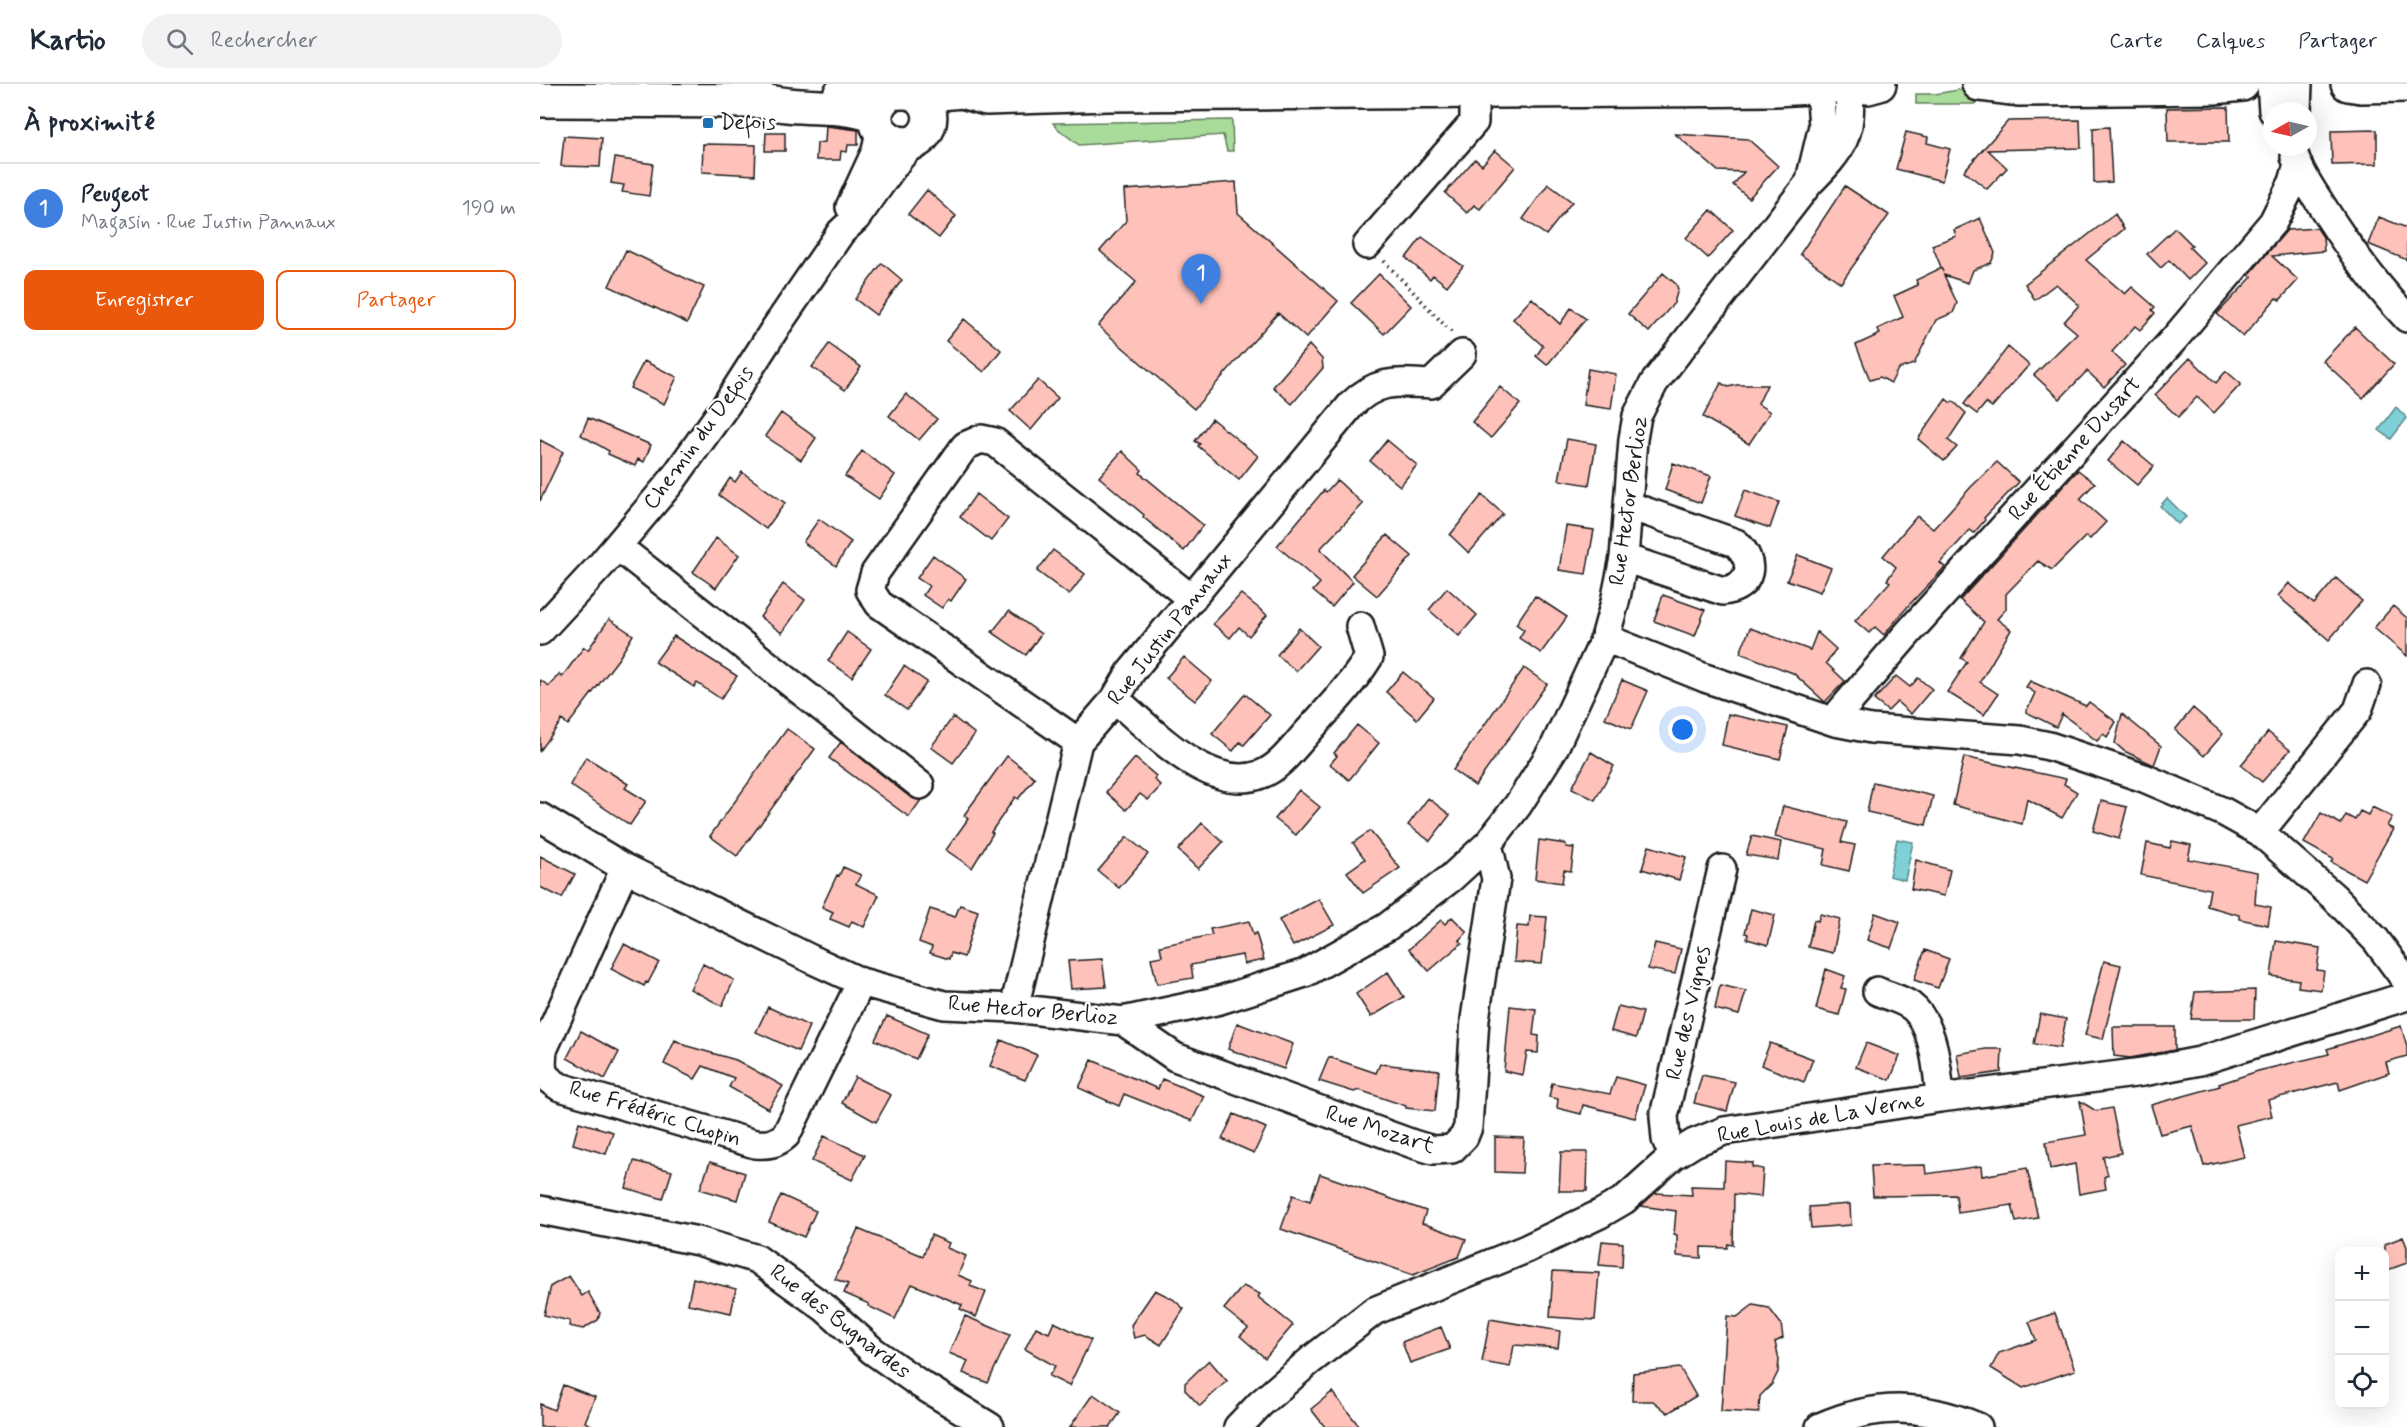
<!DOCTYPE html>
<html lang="fr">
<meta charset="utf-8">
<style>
body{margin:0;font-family:Mynerve,sans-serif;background:#f2f2f3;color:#1f2937}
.controls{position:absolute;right:18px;bottom:18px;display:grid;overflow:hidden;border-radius:12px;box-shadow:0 6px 24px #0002}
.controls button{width:54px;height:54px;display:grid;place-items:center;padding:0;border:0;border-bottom:2px solid #e0e1e3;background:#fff;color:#1f2937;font:30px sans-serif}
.compass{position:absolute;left:1723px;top:18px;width:54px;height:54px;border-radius:50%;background:#fff;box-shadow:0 6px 24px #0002;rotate:262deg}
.you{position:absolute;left:1143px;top:646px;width:21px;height:21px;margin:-15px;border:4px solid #fff;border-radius:50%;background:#1a73e8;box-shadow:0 0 0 9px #1a73e833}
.badge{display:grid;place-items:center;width:39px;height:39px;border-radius:50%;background:#ea580c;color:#fff;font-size:20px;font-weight:700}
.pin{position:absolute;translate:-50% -50px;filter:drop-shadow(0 2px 3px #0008)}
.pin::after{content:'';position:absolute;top:32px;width:21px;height:18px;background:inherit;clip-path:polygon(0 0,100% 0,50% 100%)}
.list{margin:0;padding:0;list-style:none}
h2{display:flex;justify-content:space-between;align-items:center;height:78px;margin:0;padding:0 24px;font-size:26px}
h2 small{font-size:20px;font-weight:400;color:#747a83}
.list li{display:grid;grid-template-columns:39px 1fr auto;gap:18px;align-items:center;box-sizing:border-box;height:90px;padding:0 24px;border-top:2px solid #e0e1e3}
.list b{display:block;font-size:22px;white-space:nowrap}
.list p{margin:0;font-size:20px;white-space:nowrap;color:#747a83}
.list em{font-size:20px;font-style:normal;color:#747a83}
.actions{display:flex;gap:12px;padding:18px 24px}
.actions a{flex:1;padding:14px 0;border:2px solid #ea580c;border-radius:12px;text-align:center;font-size:21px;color:#ea580c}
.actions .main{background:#ea580c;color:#fff}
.icon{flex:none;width:33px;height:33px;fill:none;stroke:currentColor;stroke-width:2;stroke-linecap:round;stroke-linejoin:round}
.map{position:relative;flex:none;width:1867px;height:1343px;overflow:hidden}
header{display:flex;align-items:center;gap:36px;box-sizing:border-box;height:84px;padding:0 30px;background:#fff;border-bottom:2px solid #e0e1e3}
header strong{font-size:28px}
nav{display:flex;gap:33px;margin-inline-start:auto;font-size:21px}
.search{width:420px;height:54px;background:#f2f2f3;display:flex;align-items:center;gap:15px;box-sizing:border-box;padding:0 21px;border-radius:33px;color:#747a83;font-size:22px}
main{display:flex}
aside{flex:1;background:#fff}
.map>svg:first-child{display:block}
.green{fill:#a9db9b;stroke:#627c5c;stroke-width:1.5}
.water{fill:#7fd0d7;stroke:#57888c;stroke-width:1.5}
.building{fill:#fec2ba;stroke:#1c1c1c;stroke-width:1.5}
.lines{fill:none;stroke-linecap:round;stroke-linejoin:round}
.minor-casing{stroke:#1c1c1c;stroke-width:32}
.major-casing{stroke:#1c1c1c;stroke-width:38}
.path{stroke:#1c1c1c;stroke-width:4;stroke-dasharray:1.5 4.5;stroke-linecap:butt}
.minor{stroke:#fff;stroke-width:27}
.major{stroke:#fff;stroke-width:33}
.poi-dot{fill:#1f6fb2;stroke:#fff;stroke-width:2}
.labels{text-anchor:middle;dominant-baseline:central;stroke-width:4.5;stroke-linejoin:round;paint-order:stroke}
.poi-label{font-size:22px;fill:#1c1c1c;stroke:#fff;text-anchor:start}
.street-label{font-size:22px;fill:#1c1c1c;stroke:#fff}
</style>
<header>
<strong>Kartio</strong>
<div class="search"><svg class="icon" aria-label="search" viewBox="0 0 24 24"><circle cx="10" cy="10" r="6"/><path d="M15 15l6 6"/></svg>Rechercher</div>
<nav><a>Carte</a><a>Calques</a><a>Partager</a></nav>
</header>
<main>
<aside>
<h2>À proximité<small></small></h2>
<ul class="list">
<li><span class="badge" style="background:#3f7fe0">1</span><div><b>Peugeot</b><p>Magasin · Rue Justin Pannaux</p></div><em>190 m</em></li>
</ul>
<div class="actions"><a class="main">Enregistrer</a><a>Partager</a></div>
</aside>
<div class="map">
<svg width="1867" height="1343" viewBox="0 0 1867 1343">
<rect width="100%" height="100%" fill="#fff"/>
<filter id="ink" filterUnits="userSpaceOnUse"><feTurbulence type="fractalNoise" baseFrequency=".0167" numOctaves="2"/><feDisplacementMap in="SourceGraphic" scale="12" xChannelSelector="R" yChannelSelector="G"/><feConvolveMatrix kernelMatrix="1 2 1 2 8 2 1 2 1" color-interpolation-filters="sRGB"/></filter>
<g filter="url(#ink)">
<path class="green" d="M1424,5L1439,8L1435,20H1376V10H1395Z
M692,36L693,67H687L683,51L539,61L518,45L513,39Z"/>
<path class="water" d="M1856,323L1867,334L1851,355L1839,346Z
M1627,414L1646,433L1638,440L1620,422Z
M1357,755L1373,758L1365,796L1349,792Z"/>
<path class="building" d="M1688,23L1689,58H1628L1627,24Z
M1540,36L1541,64L1448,66L1467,84L1447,105L1424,87L1468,37Z
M286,42L318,46V61H308L307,68L301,67L300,76H276L277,59L285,58Z
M1569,43L1572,98L1554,99L1553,44Z
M1837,46V80L1792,81L1791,47Z
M1366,48L1388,53L1387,59L1410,65L1402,97L1356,85Z
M226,49H245V67H225Z
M1135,50L1208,55L1238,82L1209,114L1193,101L1204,88L1178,87Z
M24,52L62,54L60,83L21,82Z
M163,60L216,61L215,91L162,88Z
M955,66L975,83L940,125L934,121L927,129L905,109L935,75L942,81Z
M75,74L113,80L109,112L82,108L84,101L71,99Z
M696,98L698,129L798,217L766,254L738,229L654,325L558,242L596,198L560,167L586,137L584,106Z
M1008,100L1032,118L1006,151L983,135Z
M1305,102L1349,131L1301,199L1260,170Z
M387,106L416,132L399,154L368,130Z
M1171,126L1193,146L1168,174L1146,154Z
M1575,130L1584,145L1546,176L1585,210L1592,203L1615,223L1612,226L1615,229L1600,246L1595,242L1572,268L1585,281L1564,303L1547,287L1520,315L1494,291L1537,249L1524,238L1539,221L1516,200L1495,216L1485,200Z
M1839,133L1867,144V176L1828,160Z
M1440,134L1455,169L1451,179L1433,186L1428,199L1404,191L1417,219L1413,229L1396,236L1374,280L1358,285L1351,299L1340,293L1330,296L1316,261L1340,250L1337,245L1363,233L1354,212L1378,201L1376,196L1401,184L1403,188L1392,161L1416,152L1414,146Z
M1635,144L1652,161L1649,163L1665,179L1648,196L1629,176L1621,184L1607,170Z
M1777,144L1783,153L1784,167L1732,172L1758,196L1740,216L1736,214L1703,253L1677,230L1712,193L1709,191L1747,146Z
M882,153L923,182L907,202L893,191L890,195L866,174Z
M86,166L164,203L147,239L69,202Z
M342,179L362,196L336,231L315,215Z
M1123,189L1136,200L1138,205L1134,219L1109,248L1088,230Z
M839,190L871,222L844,250L811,219Z
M992,214L1020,240L1031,224L1046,235L1007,281L996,272L1003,262L973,235Z
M424,235L461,266L444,288L406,257Z
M1815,243L1854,280L1823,314L1783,277Z
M289,260L321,283L305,306L272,283Z
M769,261L782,275L783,284L752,320L733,303Z
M1468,263L1489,281L1452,323L1446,319L1437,330L1424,320Z
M1650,274L1676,299L1686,287L1701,300L1674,329L1657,313L1638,333L1615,311Z
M104,277L137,293L124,320L90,304Z
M1048,285L1076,290L1071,325L1043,321Z
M498,296L518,314L491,346L470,327Z
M1181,299L1188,303L1197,301H1227L1218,320L1230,328L1209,360L1163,333Z
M960,303L980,320L951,354L932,338Z
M366,310L397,335L379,356L349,332Z
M1406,315L1411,319L1413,317L1426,329L1408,356L1417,363L1404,377L1378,355Z
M241,329L276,354L261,376L225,352Z
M48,334L111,361L104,378L98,375L95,382L68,370L69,367L41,351Z
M672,335L718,372L699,396L658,362L660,360L655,357Z
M1027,355L1056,360L1049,401L1019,396Z
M0,356L23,368L0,417Z
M847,356L877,381L860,402L830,377Z
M1584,357L1614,382L1597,401L1568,377Z
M322,367L355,391L339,415L305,392Z
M582,367L602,386L600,389L663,441L644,467L603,433L604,431L559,393Z
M1457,378L1479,398L1444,434L1445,436L1434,449L1430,446L1400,479L1405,483L1369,521L1344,551L1335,543L1329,549L1315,537L1350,498L1347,496L1356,483L1343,472L1377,432L1393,445L1431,403Z
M1133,379L1171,392L1161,419L1125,406Z
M1538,386L1555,399L1540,415L1566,438L1550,455L1546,452L1512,486L1498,477L1466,510V525L1457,535L1471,546L1440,598L1458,610L1444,631L1407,608L1427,578L1421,574L1444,538L1420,516Z
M202,388L245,419L226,445L179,411L190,394L195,398Z
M797,396L823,420L780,465L813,498L792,523L773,507L780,499L737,462L784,406L786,408Z
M1205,406L1239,418L1230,444L1195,432Z
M436,410L468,435L451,457L420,433Z
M942,411L963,430L929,469L910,451Z
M279,435L311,458L296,482L263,458Z
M1026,442L1054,446L1046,490L1019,486Z
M847,451L872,472L837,512L812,491Z
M176,454L199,471L176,504L153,488Z
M513,466L545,490L529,511L497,487Z
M393,471L426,495L411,517L408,515L402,524L383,511L389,502L377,494Z
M1258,471L1291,484L1280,508L1247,496Z
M1796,494L1822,517L1789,556L1738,512L1749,499L1774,520Z
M243,500L265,516L242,549L220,533Z
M907,504L937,531L919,552L889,526Z
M701,510L727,531L709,552L699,543L690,554L673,540Z
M1123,511L1165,526L1155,552L1114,537Z
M995,512L1027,533L1001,569L979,554L984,546L976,540Z
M1853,522L1867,534V572L1834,544Z
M469,527L501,550L486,571L452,548Z
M69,535L93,551L79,574L28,641L22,636L0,667V596L9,602L19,590L22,593L44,563L48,566Z
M759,544L778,562L756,587L737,571Z
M1210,544L1270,566L1277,548L1296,565L1286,579L1305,597L1285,618L1253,589L1200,569Z
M307,548L331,565L312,593L288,577Z
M134,552L197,592L181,615L157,599L154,603L115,578Z
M644,573L672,597L655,617L626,594Z
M364,582L387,598L367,626L345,611Z
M984,584L1007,600L935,702L913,686Z
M863,588L894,614L877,635L846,608Z
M1356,592L1370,603L1378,594L1392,605L1371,630L1357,618L1348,627L1334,616Z
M1082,596L1108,607L1091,645L1065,634Z
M1490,597L1546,622L1549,618L1576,638L1567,653L1563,650L1557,657L1522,630L1516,643L1486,628L1495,609L1486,603Z
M705,610L730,631L704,661L700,658L693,667L672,650Z
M1653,624L1683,650L1664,672L1635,646Z
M1188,630L1248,643L1240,675L1182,661Z
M1582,630L1621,662L1614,681L1584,667L1575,659Z
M413,633L435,650L413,679L391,663Z
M817,641L839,659L809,696L790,680L797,672L794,669Z
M247,645L275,665L197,772L170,752Z
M1728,648L1750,666L1722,698L1701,681Z
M301,658L370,713L381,716L369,733L289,674Z
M1051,668L1074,682L1055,716L1032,704Z
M467,672L495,694L478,715L475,713L451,748L453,749L432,784L406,766L428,735L424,731Z
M46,673L88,700L85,704L106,717L90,741L30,701Z
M1424,673L1526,695L1524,700L1537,708L1522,734L1487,715L1482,740L1413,721Z
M595,674L616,692L614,695L621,702L608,716L600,710L586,726L566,708Z
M1333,698L1393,712L1386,741L1327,728Z
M759,706L780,723L756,751L735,735Z
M888,714L910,731L890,757L868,741Z
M1561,717L1587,723L1579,755L1553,747Z
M1243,722L1307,738L1301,758L1315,761L1309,787L1283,781L1286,765L1235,753Z
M1832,723L1852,733L1847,742L1853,745L1824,796L1791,778L1793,775L1764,759L1781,729L1801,740L1806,731L1815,736L1820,727L1828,731Z
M662,739L683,758L658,785L638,766Z
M830,747L860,784L823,809L807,788L825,775L813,759Z
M1212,752L1241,758L1238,776L1206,771Z
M587,753L608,770L579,804L558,787Z
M999,756L1026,760V763L1034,764L1031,787L1024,786L1022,799L995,795Z
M1632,757L1651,761L1648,775L1717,788L1715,820L1731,823L1728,841L1699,835V831L1667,822L1670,805L1601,791L1607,759L1630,764Z
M1109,762L1146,773L1139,796L1102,785Z
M0,772L35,790L22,814L0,803Z
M1376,776L1410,786L1404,812L1371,805Z
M303,783L321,791L316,800L339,811L324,843L312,837L309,843L300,839L290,835L293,828L282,823L297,791L299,792Z
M779,815L794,841L753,862L739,836Z
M420,821L438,827L424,873L411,869L409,875L390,869L392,863L379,858L390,825L415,833Z
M1211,825L1235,831L1228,861L1207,855L1208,850L1205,849Z
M1335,829L1360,838L1351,864L1327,856Z
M1280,830L1300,835L1293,869L1268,863L1274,836L1278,837Z
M990,832L1007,833L1002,880L974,878L977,842L989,843Z
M912,833L927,848L919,856L922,859L889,887L869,865L901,836L905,840Z
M709,837L713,851L716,849L724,876L704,880L702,871L651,881L653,894L617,900L611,874L622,872L620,862L672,851L670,845Z
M1736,857L1780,864L1777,886L1784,887L1781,906L1758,903L1759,896L1731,892Z
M1115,859L1141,865L1135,890L1108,885Z
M84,860L119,878L108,899L106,898L104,902L71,885Z
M1385,866L1409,875L1398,904L1374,896Z
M562,875L566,903L531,905L528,877Z
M1564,877L1581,881L1563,955L1545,951Z
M163,880L194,896L182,922L150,905Z
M1286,885L1305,892L1301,904L1306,905L1299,931L1276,925Z
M848,888L864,913L831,933L816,910Z
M1180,901L1206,907L1199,931L1175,925Z
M1715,906L1714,935H1651L1655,908Z
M970,922L996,925L993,951L999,952L998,969L987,968L983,991L964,987Z
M1078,922L1103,928L1096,954L1071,947Z
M228,923L269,942L258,967L216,948Z
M1500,930L1526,935L1520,964L1494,960Z
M347,932L388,950L376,975L335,956Z
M697,939L753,960L744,985L688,965Z
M1861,942L1867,962V972L1846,978L1849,989L1800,1006L1798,998L1728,1016L1732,1032L1696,1041L1704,1073L1664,1082L1652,1042L1620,1050L1611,1021L1680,1002L1679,1000L1718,987L1789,970L1787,965Z
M1573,943H1635V966L1590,974L1574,972Z
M41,947L79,968L65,995L27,974Z
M135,956L147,962L196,976L243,1002L228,1025L189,1003L194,994L163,982L155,995L124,980Z
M461,956L497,971L485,996L450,982Z
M1230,959L1273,975L1264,998L1221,981Z
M1326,959L1360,972L1350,996L1316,983Z
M1446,965H1462L1461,988L1421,994L1417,970Z
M789,973L836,989L840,980L899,986L895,1027L866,1024V1022L819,1006L814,1008L779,997Z
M552,976L618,1005L622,995L664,1012L652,1037L584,1010L579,1022L539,1004Z
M1162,991L1195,998L1187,1027L1154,1019Z
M315,993L351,1011L336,1038L302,1019Z
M1076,993L1105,1001L1095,1034L1043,1021L1041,1030L1017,1024L1018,1015L1009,1013L1012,999L1070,1010Z
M1540,1017L1556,1027L1572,1024L1581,1069L1563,1073L1568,1091L1564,1093L1566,1105L1539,1110L1535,1080L1510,1085L1506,1058L1546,1051Z
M694,1030L726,1044L714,1069L682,1055Z
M39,1038L73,1048L66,1070L33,1060Z
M284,1052L325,1071L312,1096L272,1077Z
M955,1053L984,1054L982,1089L955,1088Z
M1021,1068H1048L1047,1107H1019Z
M94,1077L132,1087L123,1115L86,1104Z
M1185,1077L1213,1079L1212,1083L1223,1085L1221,1113L1194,1110L1193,1161L1188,1160L1187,1164L1161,1163V1174L1137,1172V1151L1134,1150L1136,1127L1101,1122L1115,1109L1152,1111L1151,1102L1184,1103Z
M170,1078L205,1089L197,1116L160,1105Z
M1385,1081L1386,1090L1441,1082L1442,1092L1487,1084L1498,1134L1476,1138L1472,1121L1418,1129L1416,1111L1333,1112L1331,1082Z
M780,1090L886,1127L882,1139L926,1155L919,1173L873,1191L741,1145L753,1111L770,1117Z
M241,1111L276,1127L264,1153L229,1138Z
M1310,1120L1311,1141L1271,1144L1269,1123Z
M318,1145L383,1172L391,1151L409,1159L407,1164L426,1172L418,1191L432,1197L430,1202L446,1208L436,1233L420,1225L422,1221L372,1200L355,1235L328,1222L329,1220L304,1209L308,1200L295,1195Z
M1863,1153L1867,1163V1179L1845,1187V1160Z
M1062,1157L1083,1159L1082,1183L1059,1181Z
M1013,1187L1059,1189L1055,1236L1010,1233Z
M29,1192L42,1212L48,1208L60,1229L58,1236L43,1245L29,1242L30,1237L4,1231L11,1202Z
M153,1194L196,1205L191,1229L148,1220Z
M703,1202L720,1210L718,1213L753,1241L725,1274L700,1252L708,1244L684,1225Z
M615,1206L633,1215L644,1225L621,1261L605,1251L594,1254L591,1241Z
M1213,1221L1229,1224L1241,1240L1243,1254L1235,1258L1239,1276L1238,1288L1232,1300L1220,1312L1219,1329L1181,1327L1187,1232L1197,1233Z
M1515,1229L1535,1286L1483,1304L1451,1284L1459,1269L1496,1256L1489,1238Z
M425,1232L470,1251L448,1299L423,1289L428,1277L409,1269Z
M950,1235L1020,1247L1018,1264L974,1261L970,1283L942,1278Z
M514,1238L551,1256L529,1302L509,1292L515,1282L485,1265L496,1243L509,1249Z
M901,1243L910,1265L870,1279L862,1258Z
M669,1276L687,1297L660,1322L645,1306V1299Z
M1140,1284L1156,1312L1128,1329L1113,1317H1092L1093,1289Z
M23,1301L55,1313L45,1338L55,1343H0V1320L14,1326Z
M792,1308L820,1343H785L771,1325Z
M553,1310L580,1329L570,1343H530Z"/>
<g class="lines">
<defs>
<path id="minor" d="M1731,0L1733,27
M1757,27L1758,0
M1755,73C1761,91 1772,106 1782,122C1807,162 1834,200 1867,234
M1271,92L1283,42L1280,3
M310,123L336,67L340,46
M827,161L934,38V8
M77,462L380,701
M1084,474L1183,507C1213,503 1216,477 1196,459L1090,422
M0,547L61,481L131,398L186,321L236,243L301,148L316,134L357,77L374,57
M1065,554L1165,594L1295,638L1331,645L1480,656L1509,662L1604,694L1684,728L1720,748L1794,813L1836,856L1867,898
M575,615C612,646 670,711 722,690C740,683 753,664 766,650C788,625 811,602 829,573L820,542
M1295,638L1301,627L1368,549L1635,254L1733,138L1753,98L1758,81
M538,658L339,520L330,506L335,489L425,362L441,355L455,358L652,515
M0,733L85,784L271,875L321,898L404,921L474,924L583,937L680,916L765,889L847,843L911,794L948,760L978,721L1014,664L1065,554L1075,518L1084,474L1093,355L1097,332L1114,299L1269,99C1302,66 1315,49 1308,1
M1720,748L1818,626L1827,600
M85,784L3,966C1,987 1,992 20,1003L215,1060C228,1061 236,1060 246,1051L321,898
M1337,907C1347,912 1362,915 1371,922C1394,939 1398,988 1400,1014
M474,924L538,658L575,615L591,588L811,321C838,295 856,298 891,300L922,270
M583,937L635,973L873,1060L893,1066L912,1065L924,1053L928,1043L935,935L956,795L948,760
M1133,1072L1126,1055L1124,1032L1182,785
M0,1126L158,1157L217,1175L285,1224L333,1267L380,1300L450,1343
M698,1343L720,1320L771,1276L834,1227L986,1165L1060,1130L1084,1116L1133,1072L1154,1059L1184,1047L1400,1014L1603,988L1660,977L1867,912
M1280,1343C1337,1318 1382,1320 1438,1343"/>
<path id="major" d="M1439,0L1478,5L1674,3L1702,0
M1808,0L1821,2L1867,1
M300,11C311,11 322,12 332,11C351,11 374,0 386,20C390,27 391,35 388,43C371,84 309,41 349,10
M378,11L422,7L446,14L568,10L1235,5L1308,1L1328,3L1339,0
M0,16L225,17C261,27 300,18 336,32"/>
</defs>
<use href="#minor" class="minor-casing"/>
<use href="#major" class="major-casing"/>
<path class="path" d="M844,177L913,250"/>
<use href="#minor" class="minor"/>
<use href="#major" class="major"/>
</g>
</g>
<rect class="poi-dot" x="162" y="33" width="12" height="12" rx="3"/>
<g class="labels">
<g class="poi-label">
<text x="180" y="39">Defois</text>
</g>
<g class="street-label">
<text transform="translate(159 354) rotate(-54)">Chemin du Defois</text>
<text transform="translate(1535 365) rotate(-48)">Rue Étienne Dusart</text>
<text transform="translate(1089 417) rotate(-82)">Rue Hector Berlioz</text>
<text transform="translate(630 545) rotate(-52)">Rue Justin Pannaux</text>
<text transform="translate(493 927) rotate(5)">Rue Hector Berlioz</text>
<text transform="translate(1149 929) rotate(-77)">Rue des Vignes</text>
<text transform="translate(115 1030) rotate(17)">Rue Frédéric Chopin</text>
<text transform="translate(1281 1034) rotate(-10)">Rue Louis de La Verne</text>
<text transform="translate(840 1046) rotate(18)">Rue Mozart</text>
<text transform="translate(300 1238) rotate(38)">Rue des Bugnardes</text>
</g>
</g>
</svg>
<div class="controls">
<button>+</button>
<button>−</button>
<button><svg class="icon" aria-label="locate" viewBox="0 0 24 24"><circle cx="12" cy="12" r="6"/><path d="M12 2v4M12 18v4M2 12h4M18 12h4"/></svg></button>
</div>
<svg class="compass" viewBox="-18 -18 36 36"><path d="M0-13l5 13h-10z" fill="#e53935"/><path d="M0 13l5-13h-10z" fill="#747a83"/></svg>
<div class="you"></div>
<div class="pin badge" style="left:661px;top:220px;background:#3f7fe0">1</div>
</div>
</main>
